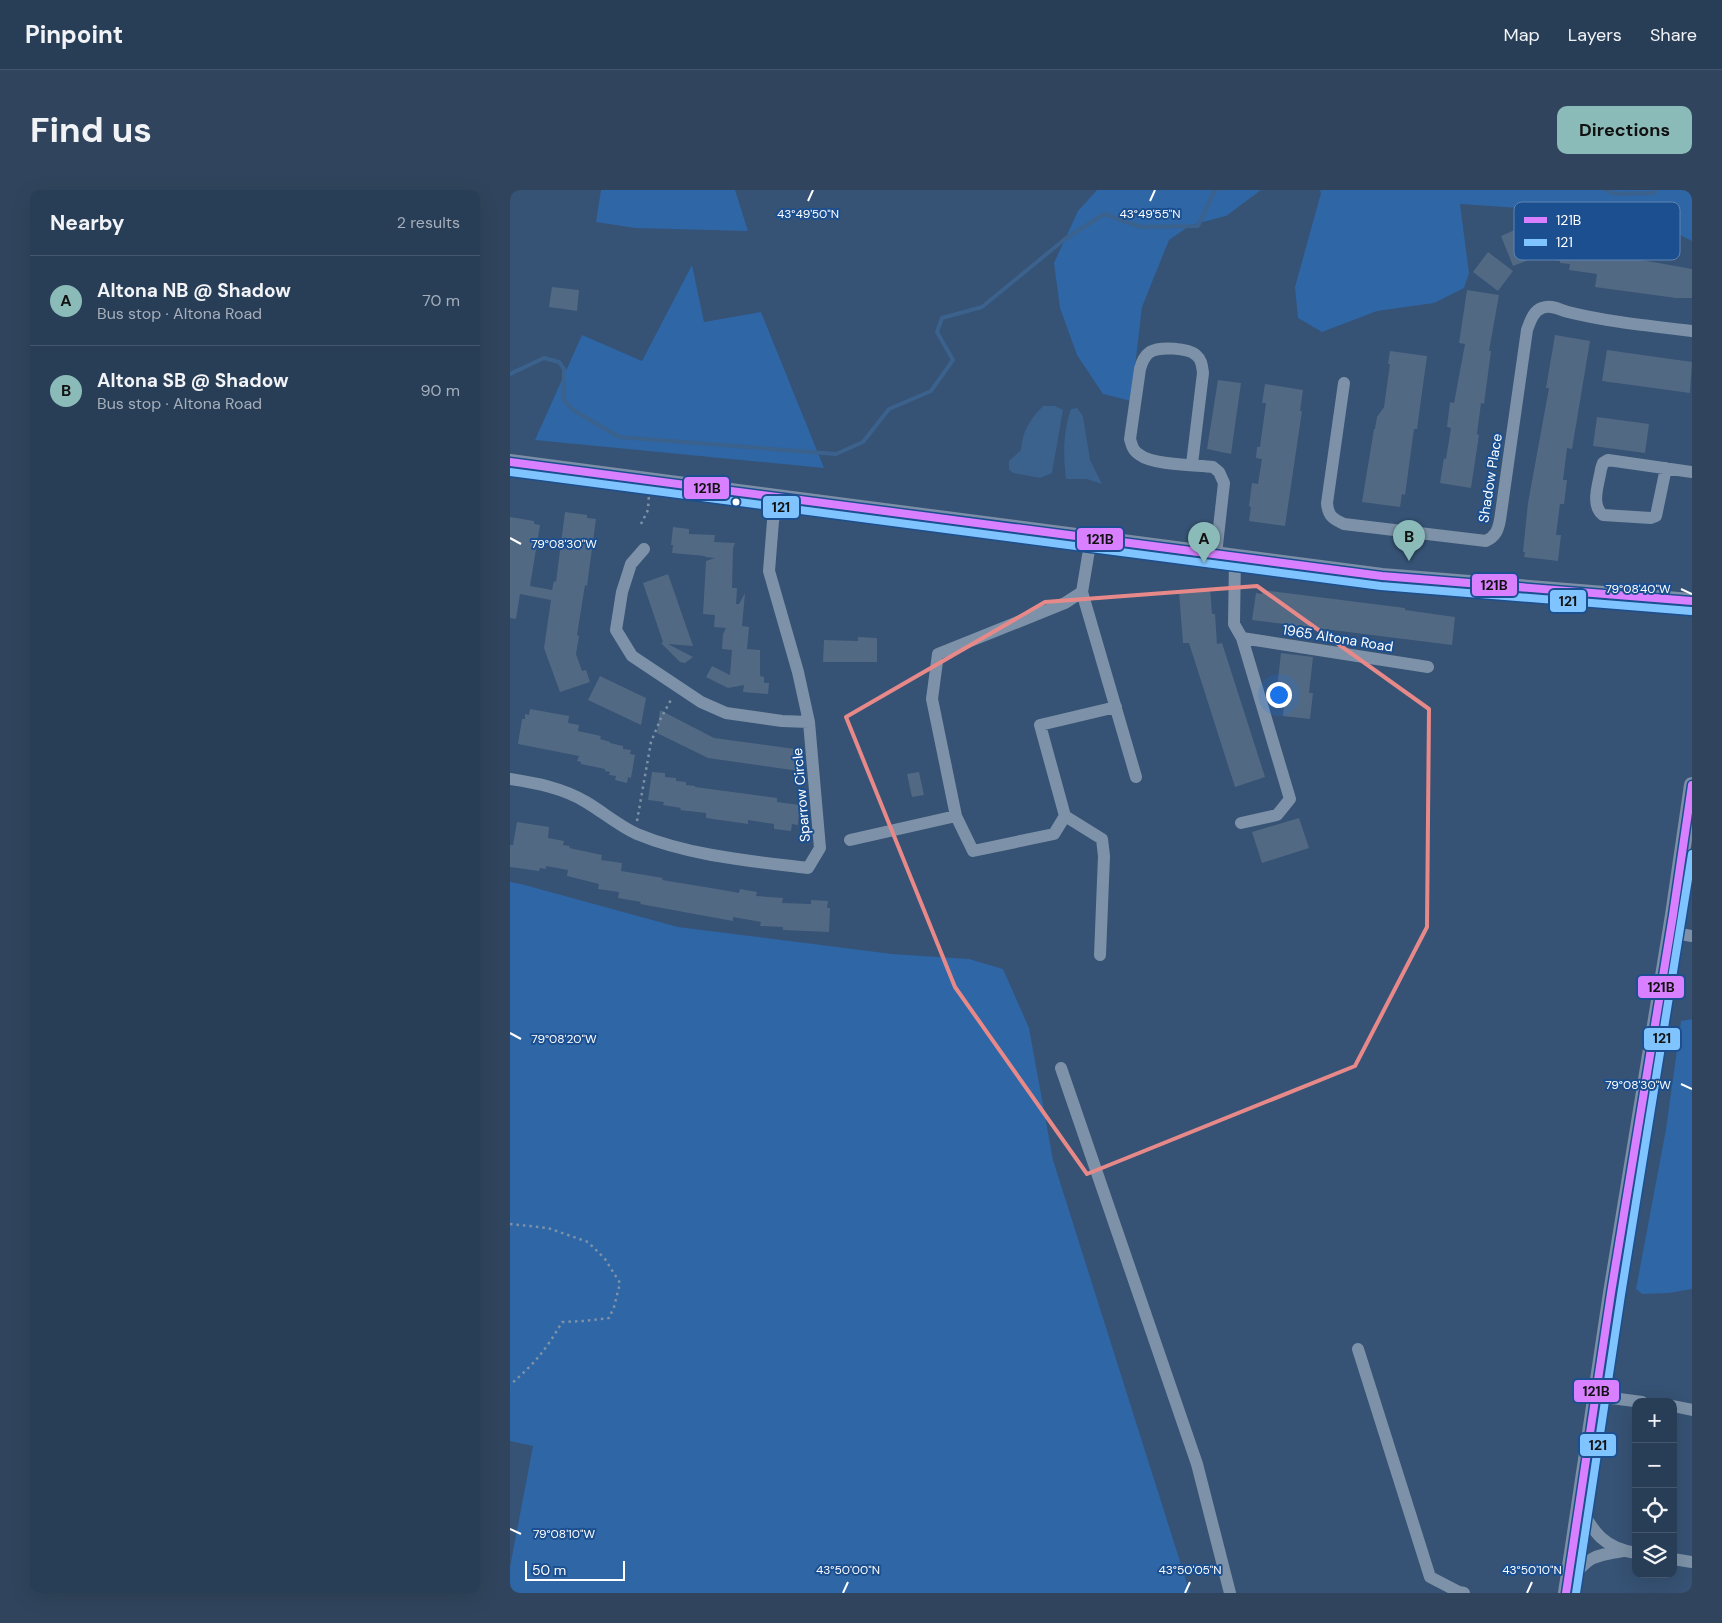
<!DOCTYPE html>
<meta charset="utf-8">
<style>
body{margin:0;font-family:"DM Sans",sans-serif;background:#30455d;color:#f1f3f6}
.controls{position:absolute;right:15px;bottom:15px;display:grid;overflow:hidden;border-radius:10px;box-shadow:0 5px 20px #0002}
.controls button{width:45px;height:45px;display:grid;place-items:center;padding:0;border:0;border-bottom:1px solid #44576d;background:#283e57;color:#f1f3f6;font:25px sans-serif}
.scale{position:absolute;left:15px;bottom:12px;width:100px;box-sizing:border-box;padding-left:5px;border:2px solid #fff;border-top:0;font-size:14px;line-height:18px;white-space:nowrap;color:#fff;-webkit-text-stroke:4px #1b4f8f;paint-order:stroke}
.you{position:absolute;left:768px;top:504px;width:18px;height:18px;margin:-12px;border:4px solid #fff;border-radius:50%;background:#1a73e8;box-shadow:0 0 0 8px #1a73e833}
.badge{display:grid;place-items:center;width:32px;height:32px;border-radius:50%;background:#8bbbb9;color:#111;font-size:16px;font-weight:700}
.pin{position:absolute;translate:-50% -41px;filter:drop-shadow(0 1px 2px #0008)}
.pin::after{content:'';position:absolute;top:26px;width:18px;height:15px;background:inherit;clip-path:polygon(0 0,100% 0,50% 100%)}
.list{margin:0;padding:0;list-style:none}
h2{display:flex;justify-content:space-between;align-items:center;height:65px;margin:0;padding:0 20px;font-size:21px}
h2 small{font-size:16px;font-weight:400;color:#a5aeba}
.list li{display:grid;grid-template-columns:32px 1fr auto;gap:15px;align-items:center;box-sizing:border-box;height:90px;padding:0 20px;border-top:1px solid #44576d}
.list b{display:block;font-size:19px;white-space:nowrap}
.list p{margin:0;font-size:16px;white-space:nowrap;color:#a5aeba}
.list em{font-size:16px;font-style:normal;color:#a5aeba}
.icon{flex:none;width:28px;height:28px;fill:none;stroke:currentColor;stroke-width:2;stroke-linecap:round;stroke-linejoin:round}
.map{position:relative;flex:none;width:1182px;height:1403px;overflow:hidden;border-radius:10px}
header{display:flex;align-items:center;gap:30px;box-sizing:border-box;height:70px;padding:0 25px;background:#283e57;border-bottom:1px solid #44576d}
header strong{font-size:24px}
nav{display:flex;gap:28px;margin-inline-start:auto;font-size:18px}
.intro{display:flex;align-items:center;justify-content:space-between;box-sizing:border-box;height:120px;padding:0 30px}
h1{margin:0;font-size:35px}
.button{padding:12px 22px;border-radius:10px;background:#8bbbb9;color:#111;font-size:18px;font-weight:700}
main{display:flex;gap:30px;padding:0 30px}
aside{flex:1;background:#283e57;border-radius:10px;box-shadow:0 5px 20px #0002}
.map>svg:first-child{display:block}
.green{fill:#2f66a5}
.water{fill:#3b618d}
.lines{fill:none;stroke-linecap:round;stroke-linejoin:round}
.stream{stroke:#3b618d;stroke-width:4}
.building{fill:#526984}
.path{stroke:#7d92a8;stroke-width:2.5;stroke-dasharray:2.5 4;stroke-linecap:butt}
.minor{stroke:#7d92a8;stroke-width:12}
.major{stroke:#7d8ea7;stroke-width:16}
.bus-1-casing{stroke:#1b4f8f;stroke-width:11}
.bus-2-casing{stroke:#1b4f8f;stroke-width:11}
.bus-1{stroke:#d880ff;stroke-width:8}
.bus-2{stroke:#80c4ff;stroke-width:8}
.marked{fill:none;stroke:#e88989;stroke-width:4;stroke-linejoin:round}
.ticks{fill:none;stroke:#fff;stroke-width:2}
.bus-dot{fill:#fff;stroke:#1b4f8f;stroke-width:2}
.labels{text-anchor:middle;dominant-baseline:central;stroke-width:4;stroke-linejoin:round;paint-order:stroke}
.street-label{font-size:14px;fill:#fff;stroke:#1b4f8f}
.key{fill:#1b4f8f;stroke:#5f84b1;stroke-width:1}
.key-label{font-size:14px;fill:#fff}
.ticks-label{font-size:12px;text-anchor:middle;fill:#fff;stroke:#1b4f8f;stroke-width:4;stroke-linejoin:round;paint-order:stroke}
.line-badge{stroke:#1b4f8f;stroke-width:2}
.pale-badge-label{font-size:14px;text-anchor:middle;font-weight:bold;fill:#111}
</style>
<header>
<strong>Pinpoint</strong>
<nav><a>Map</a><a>Layers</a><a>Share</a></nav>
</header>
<div class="intro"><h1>Find us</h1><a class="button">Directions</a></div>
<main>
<aside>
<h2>Nearby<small>2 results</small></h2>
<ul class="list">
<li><span class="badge">A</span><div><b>Altona NB @ Shadow</b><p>Bus stop · Altona Road</p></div><em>70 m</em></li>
<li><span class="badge">B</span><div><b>Altona SB @ Shadow</b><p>Bus stop · Altona Road</p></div><em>90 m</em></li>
</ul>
</aside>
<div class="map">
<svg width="1182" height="1403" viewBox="0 0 1182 1403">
<rect width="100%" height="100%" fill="#365274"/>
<path class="green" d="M91,0H225L238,41L125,38L86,32Z
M587,0H751L716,26L681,35L659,50L632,117L621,211L593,204L567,165L550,118L544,73L568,21Z
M810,0H1182V51L1125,23L1023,19L950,14L959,83L954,98L924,113L867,121L812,142L788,128L785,97L811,3Z
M182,75L194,132L251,122L314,278L25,250L72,145L132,171Z
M0,692L11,694L168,737L382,764L459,769L493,779L519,838L543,970L680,1403H0V1377L23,1256L0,1251Z
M1182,829V1099L1159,1103L1132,1104L1126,1099L1156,939L1171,831Z"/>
<path class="water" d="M533,216H545L553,220L542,283L530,288L503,283L499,280V271L511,260C512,242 520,229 533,216Z
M567,218L573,226L580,270L592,294L577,289H556C553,266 553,242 561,219Z"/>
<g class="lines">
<path class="stream" d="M1096,0L1105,4L1144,3L1146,0
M0,184L34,168L49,172L54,179V210L63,220L109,247L326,264L353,252L379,219L421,201L443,170L427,142L432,128L472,117L555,49L594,24L631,37L688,36L705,0"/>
</g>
<path class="building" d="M1016,35L1029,66L1003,76L991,46Z
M1037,37L1061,41L1059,53L1088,57L1087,62L1182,79V108H1166L1085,97L1087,84L1059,80L1060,74L1050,73V71L1032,68Z
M978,62L1003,81L988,101L963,82Z
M42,97L69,100L67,121L39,117Z
M957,100L989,105L979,161H981L974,214L971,213L967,244L969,245L961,298L930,293L934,268L936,269L941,238L937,237L940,212L944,213L955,154L949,153Z
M1045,145L1080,151L1062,259L1057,258L1053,290H1057L1054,314H1050L1046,345H1051L1048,371L1014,367L1015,362H1013L1018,313L1039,198H1036Z
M1097,160L1182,172L1180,203L1092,191Z
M880,161L917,166L907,239H904L895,305L892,304L890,317L852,312L864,239H865L867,227L874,217L880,174H878Z
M708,190L731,193L721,264L697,259Z
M755,194L793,200L790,221H792L775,336L739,331L741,317L739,316L742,293L748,294L752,269L746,268L747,257H750L756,213H752Z
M1087,227L1139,234L1135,263L1083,256Z
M55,322L77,325V328L86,329L77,396L75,395L67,445L69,446L66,464L72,481L76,480L80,492L50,502L34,458L41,410L10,404L6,429L0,428V327L24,331V334L30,335L20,396L42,400L44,391L46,392Z
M163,337L179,339V344L205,345L204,352L225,353L223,358L222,398H227L226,414H229L235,403L232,436L239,437L237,459L250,460V486L254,487V493H259L258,504L233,502L234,495L218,498L196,487L202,476L220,485L222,460L212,459L213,444L216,438L204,437L205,425L193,424L196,371L205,368L195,367V366L162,363L163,355H161Z
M158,384L183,456L158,454L183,467L175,473L170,472L151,453L153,452L133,393Z
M700,398L702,424H705L707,454L712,453L755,587L725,597L679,453H673L669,402Z
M752,400L895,418V420L945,427L942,455L742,430L746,403L752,404Z
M348,447L367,448V472H313L314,450L348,451Z
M771,463L803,467L799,503H803L800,529L773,526L774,513H771L772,509H770L771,500L767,499Z
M90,486L136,508L131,535L78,510Z
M20,519L59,526L58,533L69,535L68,541L91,546L90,549L100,552V553L113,556V559L121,560L120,564L125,565L121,588L118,587L117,593L105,590L106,586L99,585L100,582L95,581V579L71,574V572L67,571L69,566L8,554L12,529H15V524L19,525Z
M150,520L204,548L285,559L283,570L289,581L198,568L147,543Z
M142,582L155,583V587L166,588V591L176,592V595L185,596V597L267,608V612L290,615L288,635L282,634L281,641L264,639V634L238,630V634L196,628V623L170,620L171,618L153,615L154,612L138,610Z
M409,582L414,605L402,607L397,584Z
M789,628L799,658L752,673L742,642Z
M7,632L39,637L38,648L54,651L53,655L60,656L59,658L92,665L91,670L112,673L111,681L153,688L152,690L213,700L229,703L230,699L247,702L246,706L273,708L272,713L301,714V710L318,711L317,718H320L319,742L273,740V737L250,736L251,732L223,727V731L130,714L131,712L108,708L109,702L88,699L89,694L57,686L58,680L36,676V679L30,678L29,681L0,677V655H3Z"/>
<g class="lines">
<path class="path" d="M131,334L138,320L139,304
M127,631L141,552L151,528L162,508
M0,1034L38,1038L78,1052L95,1069L110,1093L104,1117L99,1128L74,1131L52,1132C36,1160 25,1173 0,1195"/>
<path class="minor" d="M834,193L817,313C818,326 823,329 834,334L976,351C986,346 988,340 990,330L1017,140C1020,132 1023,121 1032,118C1041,114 1050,120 1058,122C1098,132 1141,136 1182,141
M682,274L693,183C692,176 692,170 686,165C678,158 650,156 640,162C634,166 632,172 630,179L620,249C622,256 623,261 630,265C643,275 685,275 703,277L709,282L714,293L706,364
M1156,278L1146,326L1141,328L1093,325C1080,315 1089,293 1091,279L1093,273L1098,270L1182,282
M581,348L572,402L626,587
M134,359L121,374L112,402L106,440L122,466L191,512L216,523L272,531L299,532
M725,367L724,434L732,448L780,609L767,625L731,633
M732,448L918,477
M0,589C26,593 53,598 76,612C93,622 109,636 127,644C180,666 241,671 298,678L310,658L299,532L288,482L259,381L263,331L269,307
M555,626L544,644L463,661L446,626L422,509L428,464L555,413L572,402
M340,650L446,626
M1160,742L1182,746
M590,765L594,666L592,649L555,626L530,535L606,517
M551,878L687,1274L720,1403
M848,1159L920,1387L949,1402L954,1403
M1086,1206L1132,1212
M1163,1216L1182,1220
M1069,1316C1084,1343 1094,1358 1126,1363
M1163,1369L1182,1372
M1058,1391C1080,1367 1081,1366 1113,1361"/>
<path class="major" d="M0,272L872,386L1182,411
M1056,1403L1101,1103L1163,725L1182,595"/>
<defs>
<path id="bus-1" d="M0,272L872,386L1182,411
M1056,1403L1101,1103L1163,725L1182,595"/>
<path id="bus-2" d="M0,282L871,396L1181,421
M1066,1403L1111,1105L1182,664"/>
</defs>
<use href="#bus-1" class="bus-1-casing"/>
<use href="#bus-2" class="bus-2-casing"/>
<use href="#bus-1" class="bus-1"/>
<use href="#bus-2" class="bus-2"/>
</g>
<path class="marked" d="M747,396L919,519L917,737L845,876L577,984L445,797L336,527L535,412Z"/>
<path class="ticks" d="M298,11L303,0M640,11L645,0M0,348L11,354M1171,399L1182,404M0,843L11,849M1171,894L1182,899M0,1339L11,1344M333,1403L338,1392M675,1403L680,1392M1017,1403L1022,1392"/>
<circle class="bus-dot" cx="226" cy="312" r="4.5"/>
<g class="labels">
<g class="street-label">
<text transform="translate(980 288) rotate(-81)">Shadow Place</text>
<text transform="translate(828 448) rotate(9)">1965 Altona Road</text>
<text transform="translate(291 605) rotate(-95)">Sparrow Circle</text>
</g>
</g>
<rect x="1004" y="12" width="166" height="58" rx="8" class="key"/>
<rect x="1014" y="27" width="23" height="6" fill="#d880ff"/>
<rect x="1014" y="49" width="23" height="7" fill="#80c4ff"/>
<g class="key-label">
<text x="1046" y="35">121B</text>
<text x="1046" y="57">121</text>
</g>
<g class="ticks-label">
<text x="298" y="28">43°49'50"N</text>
<text x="640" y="28">43°49'55"N</text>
<text x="54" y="358">79°08'30"W</text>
<text x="1128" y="403">79°08'40"W</text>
<text x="54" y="853">79°08'20"W</text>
<text x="1128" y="899">79°08'30"W</text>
<text x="54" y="1348">79°08'10"W</text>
<text x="338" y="1384">43°50'00"N</text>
<text x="680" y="1384">43°50'05"N</text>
<text x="1022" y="1384">43°50'10"N</text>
</g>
<g class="line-badge">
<rect x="173" y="286" width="47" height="24" rx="5" fill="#d880ff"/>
<rect x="252" y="305" width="38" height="24" rx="5" fill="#80c4ff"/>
<rect x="566" y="337" width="48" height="24" rx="5" fill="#d880ff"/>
<rect x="961" y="383" width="47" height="24" rx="5" fill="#d880ff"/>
<rect x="1039" y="399" width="38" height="24" rx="5" fill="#80c4ff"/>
<rect x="1127" y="785" width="48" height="24" rx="5" fill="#d880ff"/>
<rect x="1133" y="837" width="38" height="24" rx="5" fill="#80c4ff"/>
<rect x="1063" y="1189" width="47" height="24" rx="5" fill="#d880ff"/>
<rect x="1069" y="1243" width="38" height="24" rx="5" fill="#80c4ff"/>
</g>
<g class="pale-badge-label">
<text x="197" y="303">121B</text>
<text x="271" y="322">121</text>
<text x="590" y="354">121B</text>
<text x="984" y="400">121B</text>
<text x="1058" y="416">121</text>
<text x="1151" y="802">121B</text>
<text x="1152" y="853">121</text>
<text x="1086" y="1206">121B</text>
<text x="1088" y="1260">121</text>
</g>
</svg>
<div class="controls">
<button>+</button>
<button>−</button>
<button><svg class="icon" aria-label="locate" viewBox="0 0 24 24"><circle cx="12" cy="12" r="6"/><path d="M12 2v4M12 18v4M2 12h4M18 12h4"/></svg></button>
<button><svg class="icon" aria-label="layers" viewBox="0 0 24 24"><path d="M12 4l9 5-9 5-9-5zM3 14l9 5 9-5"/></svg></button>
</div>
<div class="scale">50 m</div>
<div class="you"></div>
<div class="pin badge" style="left:694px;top:373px">A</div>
<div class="pin badge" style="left:899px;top:371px">B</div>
</div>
</main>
